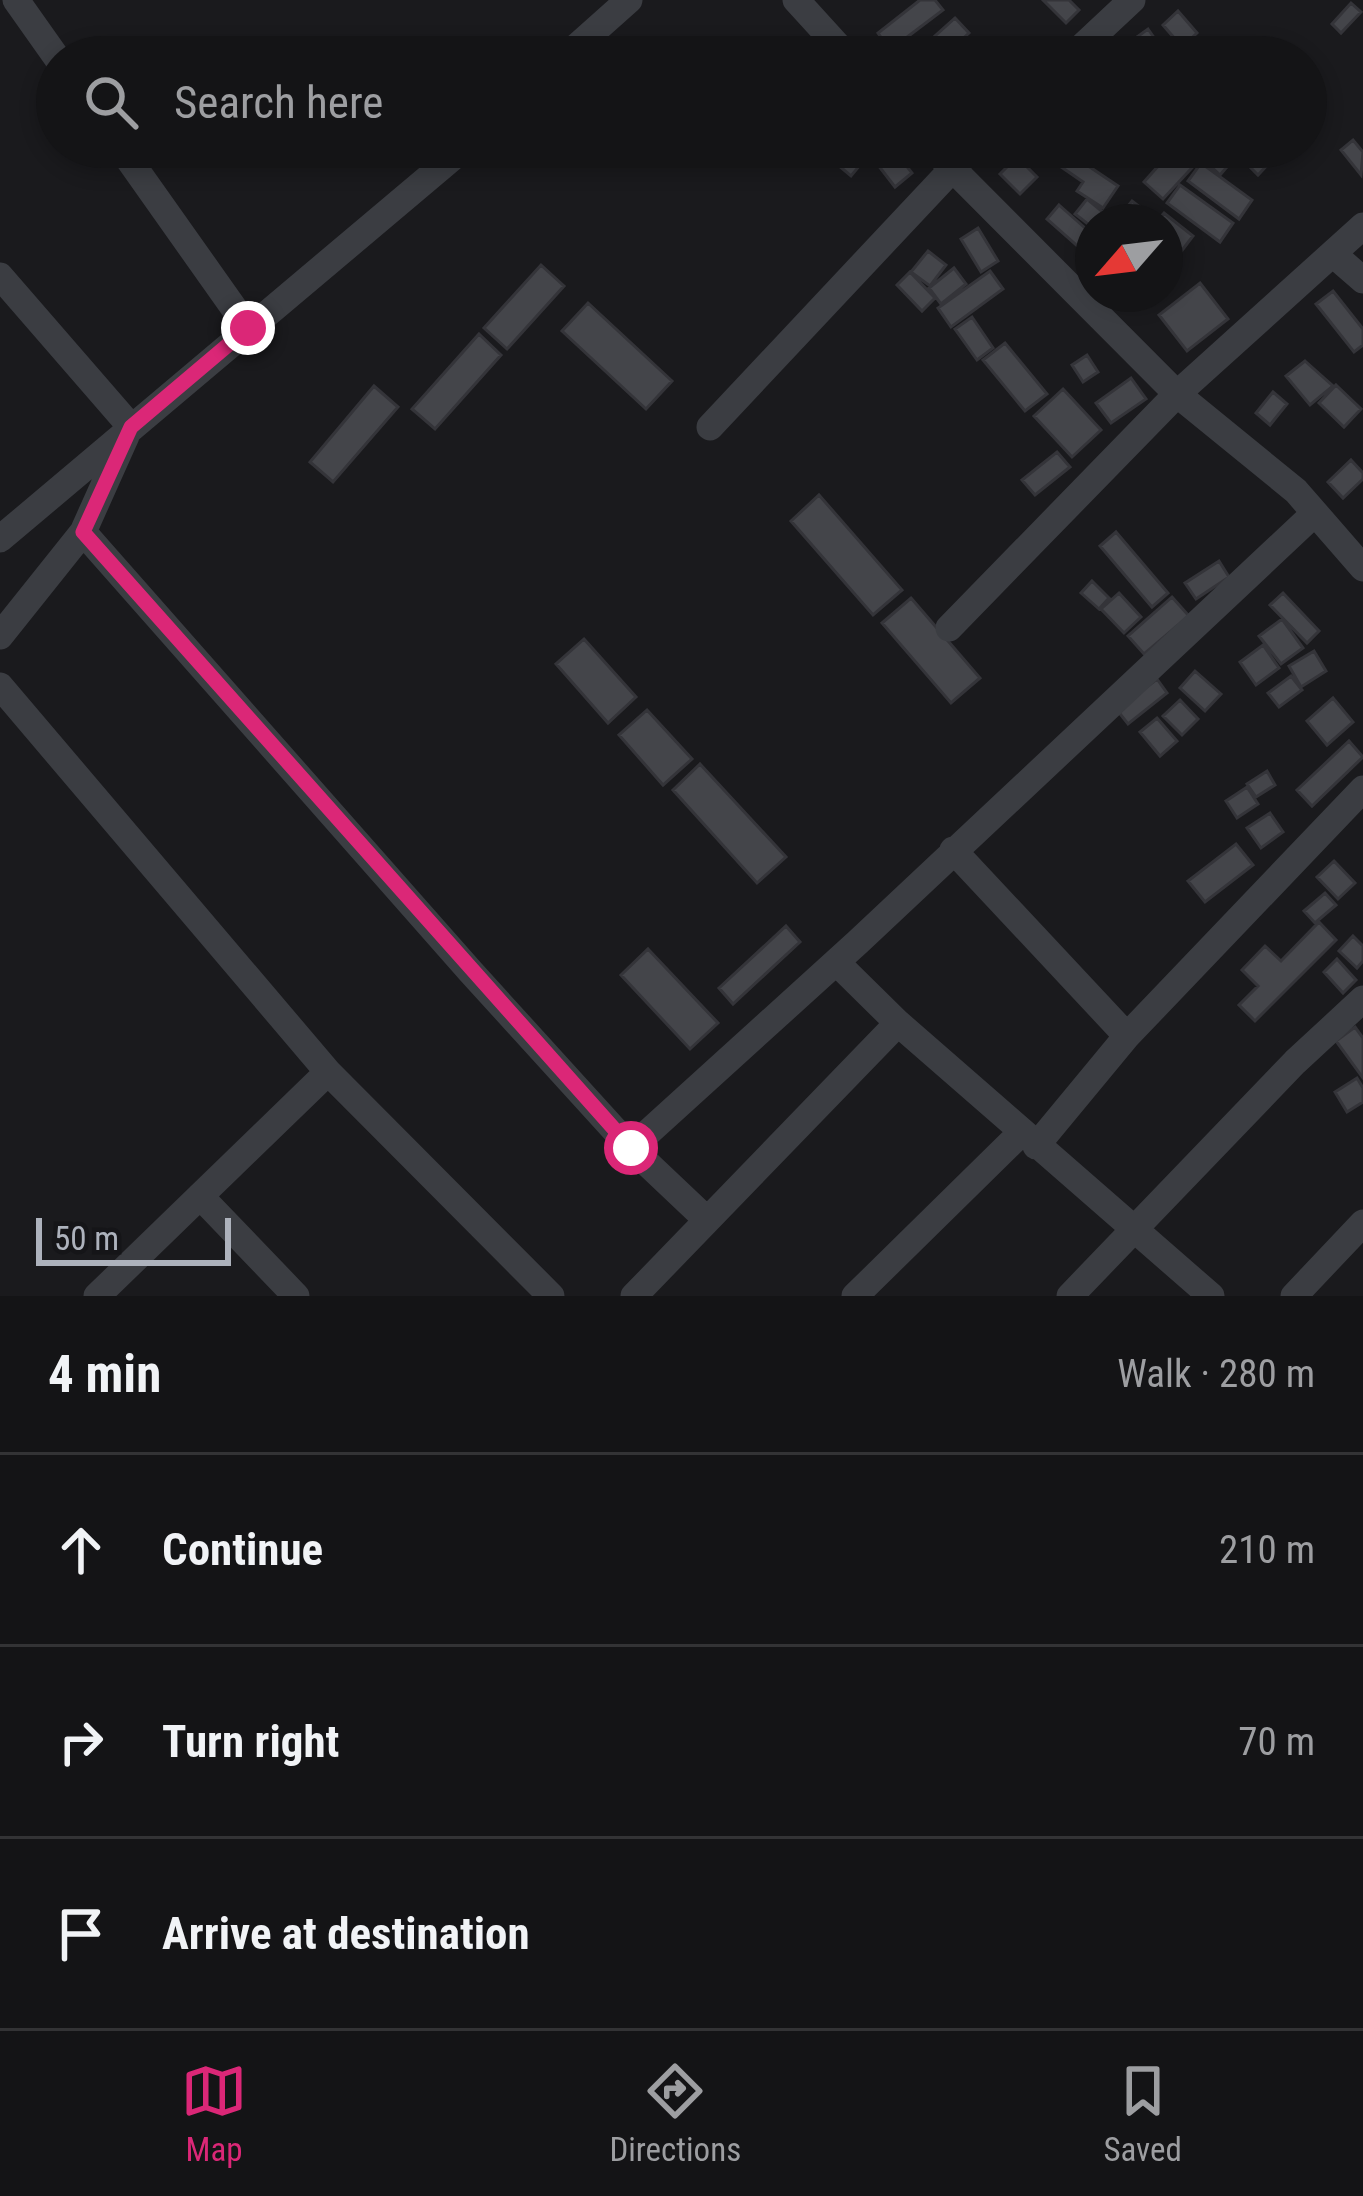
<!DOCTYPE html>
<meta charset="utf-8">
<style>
body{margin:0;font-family:"Roboto Condensed",sans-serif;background:#212123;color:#f1f3f6}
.compass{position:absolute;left:1075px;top:204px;width:108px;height:108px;border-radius:50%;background:#141416;box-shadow:0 6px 18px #0003;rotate:242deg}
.scale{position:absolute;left:36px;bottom:30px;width:195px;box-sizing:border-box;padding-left:12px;border:6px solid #adb2bc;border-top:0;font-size:33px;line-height:42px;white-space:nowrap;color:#adb2bc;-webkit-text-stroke:9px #151518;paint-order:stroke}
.stop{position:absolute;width:36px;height:36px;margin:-27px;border:9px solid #db2777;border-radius:50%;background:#fff}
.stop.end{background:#db2777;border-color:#fff;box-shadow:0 3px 12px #0008}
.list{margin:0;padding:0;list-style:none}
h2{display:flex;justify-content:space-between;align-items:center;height:156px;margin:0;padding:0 48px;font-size:51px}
h2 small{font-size:39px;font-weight:400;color:#9d9ea1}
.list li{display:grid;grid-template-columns:78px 1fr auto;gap:36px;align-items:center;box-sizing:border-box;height:192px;padding:0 48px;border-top:3px solid #333335}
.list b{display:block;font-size:45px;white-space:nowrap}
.list em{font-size:39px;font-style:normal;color:#9d9ea1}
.icon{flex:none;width:66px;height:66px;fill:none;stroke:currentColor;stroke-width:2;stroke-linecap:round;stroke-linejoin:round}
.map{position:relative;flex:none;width:1363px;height:1296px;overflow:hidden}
.search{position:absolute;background:#141416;box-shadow:0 6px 18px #0003;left:36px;right:36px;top:36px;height:132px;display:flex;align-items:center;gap:30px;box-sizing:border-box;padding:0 42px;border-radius:66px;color:#9d9ea1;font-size:45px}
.sheet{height:732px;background:#141416}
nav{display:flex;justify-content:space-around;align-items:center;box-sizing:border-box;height:168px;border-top:3px solid #333335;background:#141416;font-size:33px;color:#9d9ea1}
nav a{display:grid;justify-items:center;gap:6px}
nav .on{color:#db2777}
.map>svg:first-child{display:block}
.building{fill:#44454a;stroke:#343439;stroke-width:3}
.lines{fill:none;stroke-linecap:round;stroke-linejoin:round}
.street{stroke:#3b3d42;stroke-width:27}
.route{stroke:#db2777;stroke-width:15}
</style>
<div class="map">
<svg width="1363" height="1296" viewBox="0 0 1363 1296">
<rect width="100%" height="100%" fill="#1a1a1d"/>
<path class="building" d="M920,0H935L943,10L890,50L878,33Z
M1043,0H1069L1079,10L1066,23Z
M1351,3L1361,12L1341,33L1332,24Z
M1178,11L1197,33L1182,47L1163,25Z
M955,18L969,33L948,52L935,36Z
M1148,29L1160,46L1144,57H1120L1116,52Z
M1353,140L1363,152L1361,175L1341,150Z
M854,147L866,158L851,176L838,165Z
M864,147H892L912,173L895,187Z
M1175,147H1191L1202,157L1163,199L1144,182Z
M1213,147H1244L1220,175L1203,159Z
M1257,147L1274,158L1258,175L1244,161Z
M1066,151L1118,186L1103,208L1077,191L1083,182L1057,164Z
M1017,157L1037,177L1020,194L1000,174Z
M1201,163L1252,200L1239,219L1188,181Z
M1180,185L1233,223L1220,242L1167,203Z
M1087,199L1115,222H1093V228L1075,214Z
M1132,201L1155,219L1152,222H1128L1120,216Z
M1059,205L1093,235L1091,258L1047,219Z
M1164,213L1193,236L1180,253L1165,241V222H1156Z
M978,228L998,261L981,272L961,239Z
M928,251L946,265L930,286L911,272Z
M541,265L564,286L507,349L484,328Z
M954,268L966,284L941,304L929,288Z
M990,271L1003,289L951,327L938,308Z
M910,272L935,298L922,311L897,285Z
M1200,283L1228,319L1187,351L1159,315Z
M1333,291L1363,329V345L1354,352L1316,304Z
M588,303L672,381L646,409L562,331Z
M972,317L993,348L977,360L955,329Z
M479,334L501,355L435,429L412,409Z
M1005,343L1047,394L1025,411L983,360Z
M1087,355L1098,372L1083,382L1072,365Z
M1305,361L1333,386L1310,405L1286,376Z
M1131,378L1146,399L1111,423L1096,403Z
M1336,385L1361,409L1344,427L1319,403Z
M374,386L398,407L333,482L310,462Z
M1063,389L1101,430L1072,457L1034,416Z
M1273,392L1287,404L1270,425L1256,413Z
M1057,452L1070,467L1035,495L1022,480Z
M1351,460L1363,473V479L1343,498L1328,482Z
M819,495L902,590L873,615L791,521Z
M1116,532L1168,593L1152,607L1100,546Z
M1219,561L1229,577L1196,599L1185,583Z
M1092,581L1109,598L1099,609L1081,593Z
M1119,593L1141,617L1124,633L1101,609Z
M1283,593L1319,631L1307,643L1270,605Z
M1172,597L1189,616L1144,654L1128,636Z
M911,598L980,678L951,703L882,623Z
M1282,619L1303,648L1281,664L1259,636Z
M584,639L636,697L608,723L556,664Z
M1263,645L1279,668L1256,685L1240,662Z
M1314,651L1326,671L1301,687L1289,666Z
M1195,671L1221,694L1205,711L1180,688Z
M1291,676L1302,690L1279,707L1268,693Z
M1157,679L1167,693L1128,724L1117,710Z
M1333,698L1353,722L1327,745L1307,721Z
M1180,700L1198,719L1182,735L1163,716Z
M647,710L692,759L663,785L619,735Z
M1157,718L1177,741L1160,756L1140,732Z
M1349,741L1363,757L1312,806L1297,790Z
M700,764L786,857L757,883L673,790Z
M1267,771L1275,785L1256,797L1247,784Z
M1247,787L1258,804L1237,818L1226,801Z
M1270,813L1283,832L1261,848L1247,828Z
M1236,844L1253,865L1205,902L1188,881Z
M1334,861L1355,883L1338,899L1317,877Z
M1325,893L1336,905L1315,923L1304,911Z
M1319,922L1336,940L1255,1021L1239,1005L1258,986L1242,970L1265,946L1281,961Z
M786,926L800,942L733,1004L719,988Z
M1353,936L1363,946V961L1357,968L1339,951Z
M648,949L718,1023L690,1049L621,975Z
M1337,959L1356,980L1343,993L1324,972Z
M1355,1027L1363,1038V1078L1336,1041Z
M1357,1078L1363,1088V1102L1347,1112L1335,1092Z"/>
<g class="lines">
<path class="street" d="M16,0L57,58
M796,0L848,57
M565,57L629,0
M1071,57L1132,0
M120,147L248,328
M931,147L1177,394L1296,491L1363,568
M1333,254L1363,280
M0,276L131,427
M710,427L973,147
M83,532L471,972L631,1148L706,1219
M0,539L465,147
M949,628L1177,394L1363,226
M0,636L83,532L126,436
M0,686L328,1072L551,1296
M953,850L1127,1036
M836,962L898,1023L1211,1296
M1036,1146L1127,1036L1363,789
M631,1148L858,942L1315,513
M200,1196L296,1296
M97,1296L328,1072
M634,1296L898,1023
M855,1296L1021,1133
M1070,1296L1295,1062L1363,999
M1294,1296L1363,1223"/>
</g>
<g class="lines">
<path class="route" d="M248,328L131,427L83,532L631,1148"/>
</g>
</svg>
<svg class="compass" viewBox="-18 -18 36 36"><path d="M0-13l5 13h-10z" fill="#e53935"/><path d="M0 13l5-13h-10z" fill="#9d9ea1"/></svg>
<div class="scale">50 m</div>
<div class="stop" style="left:631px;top:1148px"></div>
<div class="stop end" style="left:248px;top:328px"></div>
<div class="search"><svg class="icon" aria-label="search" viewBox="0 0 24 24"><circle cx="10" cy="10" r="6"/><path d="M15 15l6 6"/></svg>Search here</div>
</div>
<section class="sheet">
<h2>4 min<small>Walk · 280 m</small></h2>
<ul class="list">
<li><svg class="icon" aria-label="ahead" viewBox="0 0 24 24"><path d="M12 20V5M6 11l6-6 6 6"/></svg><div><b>Continue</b></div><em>210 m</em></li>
<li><svg class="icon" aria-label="right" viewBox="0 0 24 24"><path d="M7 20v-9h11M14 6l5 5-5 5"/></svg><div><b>Turn right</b></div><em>70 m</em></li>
<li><svg class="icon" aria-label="arrive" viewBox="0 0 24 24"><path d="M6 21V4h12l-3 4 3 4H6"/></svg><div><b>Arrive at destination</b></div></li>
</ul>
</section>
<nav>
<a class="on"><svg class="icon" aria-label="map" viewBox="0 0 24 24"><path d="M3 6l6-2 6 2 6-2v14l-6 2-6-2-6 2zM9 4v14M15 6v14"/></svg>Map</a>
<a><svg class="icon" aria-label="directions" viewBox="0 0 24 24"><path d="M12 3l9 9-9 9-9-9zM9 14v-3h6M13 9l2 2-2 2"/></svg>Directions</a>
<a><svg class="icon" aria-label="saved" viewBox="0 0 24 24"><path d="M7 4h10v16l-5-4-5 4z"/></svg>Saved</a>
</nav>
